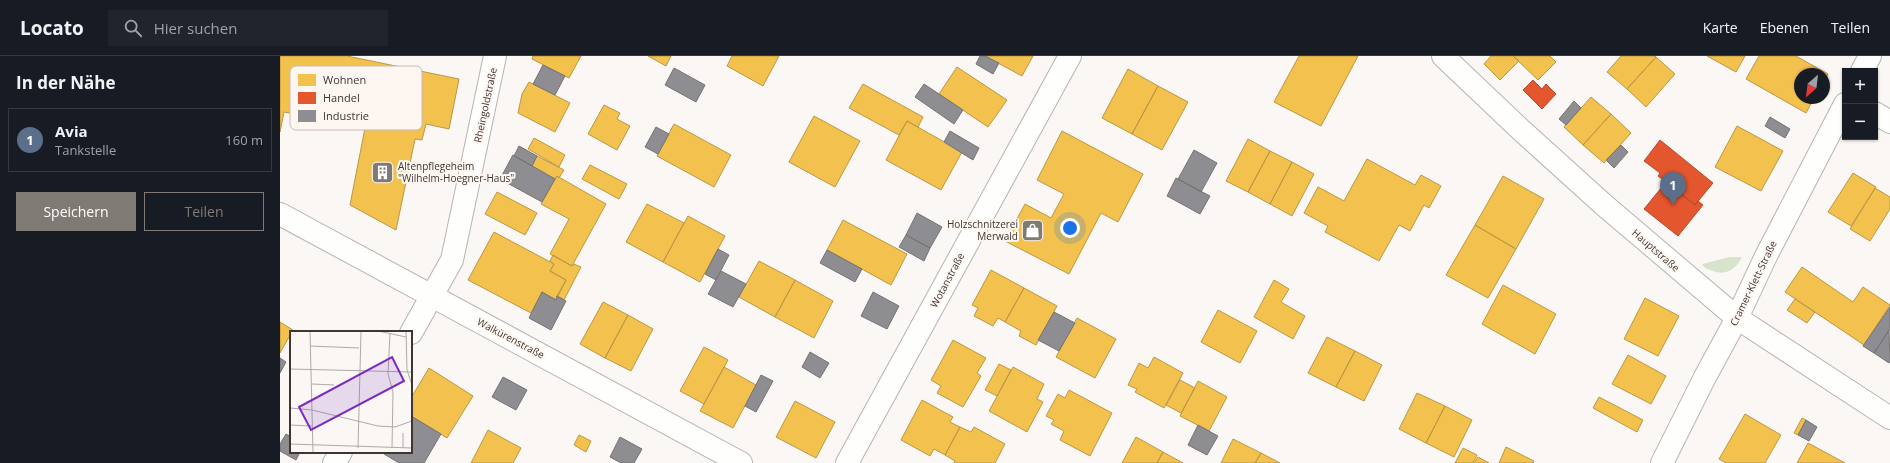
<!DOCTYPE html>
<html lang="de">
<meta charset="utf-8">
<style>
body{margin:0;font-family:"Open Sans",sans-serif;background:#20242c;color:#f1f3f6}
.controls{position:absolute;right:12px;top:12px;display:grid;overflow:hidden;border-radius:0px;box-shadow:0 1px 3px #0004}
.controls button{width:36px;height:36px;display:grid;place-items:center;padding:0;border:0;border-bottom:1px solid #363941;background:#171b24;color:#f1f3f6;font:20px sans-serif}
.compass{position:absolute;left:1514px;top:12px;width:36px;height:36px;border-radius:50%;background:#171b24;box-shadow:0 1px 3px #0004;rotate:208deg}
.you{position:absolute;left:790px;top:172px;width:14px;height:14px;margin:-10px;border:3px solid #fff;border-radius:50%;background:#1a73e8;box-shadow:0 0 0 6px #1a73e833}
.badge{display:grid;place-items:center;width:26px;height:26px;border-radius:50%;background:#807a75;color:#fff;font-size:13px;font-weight:700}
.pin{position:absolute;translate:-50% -33px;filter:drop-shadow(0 1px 2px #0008)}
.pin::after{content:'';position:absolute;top:21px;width:14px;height:12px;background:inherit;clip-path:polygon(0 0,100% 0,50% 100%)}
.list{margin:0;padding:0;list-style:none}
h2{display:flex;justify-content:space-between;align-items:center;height:52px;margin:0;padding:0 16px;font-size:17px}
h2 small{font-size:13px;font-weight:400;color:#9ea1a6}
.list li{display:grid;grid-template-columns:26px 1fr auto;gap:12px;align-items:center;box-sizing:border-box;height:64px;margin:0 8px 8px;padding:0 8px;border:1px solid #363941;border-radius:0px}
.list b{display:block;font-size:15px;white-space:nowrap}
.list p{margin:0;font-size:13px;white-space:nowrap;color:#9ea1a6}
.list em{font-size:13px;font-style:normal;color:#9ea1a6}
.actions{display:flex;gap:8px;padding:12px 16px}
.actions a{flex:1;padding:9px 0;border:1px solid #807a75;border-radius:0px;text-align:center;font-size:14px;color:#807a75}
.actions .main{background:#807a75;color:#fff}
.icon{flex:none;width:22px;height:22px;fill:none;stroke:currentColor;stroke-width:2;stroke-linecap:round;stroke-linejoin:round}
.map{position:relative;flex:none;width:1610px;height:407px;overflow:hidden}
header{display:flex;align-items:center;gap:24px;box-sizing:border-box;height:56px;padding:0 20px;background:#171b24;border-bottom:1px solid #363941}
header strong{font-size:19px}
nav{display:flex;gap:22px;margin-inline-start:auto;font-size:14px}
.search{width:280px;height:36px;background:#20242c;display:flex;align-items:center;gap:10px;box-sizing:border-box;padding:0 14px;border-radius:0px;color:#9ea1a6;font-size:15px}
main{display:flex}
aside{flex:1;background:#171b24}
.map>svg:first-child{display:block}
.grass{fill:#d8e3cb}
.homes{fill:#f2c14e;stroke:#bc9745}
.shops{fill:#e4572e;stroke:#b24d2f}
.industry{fill:#8d8d92;stroke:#767375}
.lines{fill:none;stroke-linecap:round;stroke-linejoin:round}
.minor-casing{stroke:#b8b3af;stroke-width:24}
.tertiary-casing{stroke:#b8b3af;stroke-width:24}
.minor{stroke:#fefefd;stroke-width:22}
.tertiary{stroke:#fefefd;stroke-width:22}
.labels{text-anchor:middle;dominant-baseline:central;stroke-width:4;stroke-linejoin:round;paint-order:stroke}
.street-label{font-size:10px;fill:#3f3631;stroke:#fef6f0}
.poi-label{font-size:10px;fill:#3f3631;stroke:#fef6f0;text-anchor:start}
.inset-road{fill:none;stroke:#afaaa6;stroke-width:1}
.view{fill:#7b2cbf;fill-opacity:0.15;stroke:#7b2cbf;stroke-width:2}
.inset-edge{fill:none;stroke:#3f3631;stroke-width:2}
.key{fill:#fef6f0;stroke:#c5bcb7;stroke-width:1}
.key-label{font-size:11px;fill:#3f3631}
</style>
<header>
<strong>Locato</strong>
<div class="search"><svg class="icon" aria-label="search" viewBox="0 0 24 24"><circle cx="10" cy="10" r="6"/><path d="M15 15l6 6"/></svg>Hier suchen</div>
<nav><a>Karte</a><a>Ebenen</a><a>Teilen</a></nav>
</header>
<main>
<aside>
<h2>In der Nähe<small></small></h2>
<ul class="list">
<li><span class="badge" style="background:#5c6f8a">1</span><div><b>Avia</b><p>Tankstelle</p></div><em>160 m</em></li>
</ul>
<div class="actions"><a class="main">Speichern</a><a>Teilen</a></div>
</aside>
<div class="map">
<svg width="1610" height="407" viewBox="0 0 1610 407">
<rect width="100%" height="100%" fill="#faf7f4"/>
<path class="grass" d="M1450,201H1462C1456,213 1446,220 1433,215C1428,213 1425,213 1422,208Z"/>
<path class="homes" d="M0,0H67L179,23L169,73L146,68L142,84L135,83L116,174L70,149L85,72L4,56L0,76Z
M253,0H301L289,22L252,3Z
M368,0H391L386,10Z
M452,0H499L483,30L447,10Z
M705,0H753L742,20Z
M1019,0H1078L1041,70L994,46Z
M1211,0H1233L1239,5L1220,24L1204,8Z
M1233,0H1270L1276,6L1258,24Z
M1341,0H1375L1376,1L1347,33L1327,16Z
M1427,0H1465L1456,16Z
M1479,0H1516L1548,18L1544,25V18H1520V42H1534L1526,57L1466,23Z
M1376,1L1395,18L1366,51L1347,33Z
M677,11L727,44L708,71L659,38Z
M848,13L878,30L852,78L822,62Z
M249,26L290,47L275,76L238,57L242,38Z
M583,28L643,61L638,71L627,65L619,79L569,52Z
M878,30L908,46L882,94L852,78Z
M1311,41L1331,58L1303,89L1284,71Z
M324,49L340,57L337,63L350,70L337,94L308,78Z
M1331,58L1351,77L1324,107L1303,89Z
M534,60L580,85L555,131L509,106Z
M627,65L682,96L661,134L606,104Z
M394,68L451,99L434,131L377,100Z
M1457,70L1503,95L1481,135L1435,111Z
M782,75L863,118L838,166L821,157L789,218L725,185L745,148L771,162L784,138L757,124Z
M254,82L285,99L279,111L248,93Z
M968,83L990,95L968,136L946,125Z
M990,95L1012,106L990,148L968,136Z
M257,100L284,114L279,122L277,120L275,123L252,110Z
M1087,103L1135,129L1141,119L1161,130L1149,152L1144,149L1130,175L1119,169L1099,205L1045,176L1048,170L1024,157L1038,131L1064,145Z
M1012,106L1034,118L1012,160L990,148Z
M310,109L347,128L339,143L302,123Z
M1573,117L1596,131L1571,170L1548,156Z
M277,120L326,148L292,210L270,198L289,163L261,148Z
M1223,120L1264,143L1236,193L1195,169Z
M1595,132L1610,141V153L1590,185L1570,173Z
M217,136L257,157L245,179L205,158Z
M367,148L404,167L383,206L346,186Z
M408,160L445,180L420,226L383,206Z
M563,164L627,198L611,229L547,194Z
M1195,169L1236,193L1208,242L1166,219Z
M214,176L274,208L270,215L286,224L276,244L262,236L251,257L188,224Z
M273,199L292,210L294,208L301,211L284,244L277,240L286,224L270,215L274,208L270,205Z
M479,205L515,224L495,261L459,241Z
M1522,211L1573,246L1583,231L1610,249L1584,289L1505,236Z
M711,214L744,232L725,266L718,262L713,270L694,260L698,252L692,249Z
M515,224L553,245L534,282L495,261Z
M994,224L1009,233L1001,246L1025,260L1013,283L974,261Z
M1223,229L1276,258L1255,298L1202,268Z
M744,232L777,250L756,289L739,280L741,275L725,266Z
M1365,242L1399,260L1378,300L1344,283Z
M1515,243L1535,256L1527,267L1507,254Z
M323,246L348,259L325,302L300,288Z
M938,254L977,275L960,307L921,286Z
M348,259L373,273L351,315L325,302Z
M797,262L836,283L815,322L776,301Z
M0,266L13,274L0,297Z
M1047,281L1075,295L1056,331L1028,317Z
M673,284L706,302L697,317L701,320L683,351L657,337L661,330L651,324Z
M424,291L448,304L424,348L400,335Z
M1075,295L1102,309L1084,345L1056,331Z
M1348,299L1386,320L1371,348L1332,328Z
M874,301L903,317L884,352L855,336L857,333L848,329L859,307L868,312Z
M719,308L731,314L717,340L705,334Z
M444,311L476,329L453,372L420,355Z
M733,311L764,328L757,343L763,346L747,376L709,355Z
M149,312L193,340L167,382L131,360V342Z
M900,324L915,332L901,357L886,349Z
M918,325L947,341L929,375L900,360Z
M789,334L832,357L810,400L780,384L784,375L771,368L774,364L766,360L778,338L785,342Z
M1137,337L1165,350L1146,387L1119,373Z
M1319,341L1363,364L1357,376L1313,352Z
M642,344L673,361L670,366L680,371L665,399L654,393L650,400L621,384Z
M515,345L555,366L536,402L496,381Z
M1165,350L1192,364L1174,401L1146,387Z
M1465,358L1501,379L1485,407H1446L1439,403Z
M1522,362L1526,364L1518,379L1514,377Z
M680,371L691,376L694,371L725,388L715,407H674L675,405L665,399Z
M208,374L241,392L233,407H191Z
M299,379L311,385L306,396L294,389Z
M856,381L883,396L877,407H842Z
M953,383L981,397L975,407H941Z
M1528,387L1565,407H1517Z
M1226,391L1254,405L1253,407H1219Z
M1183,392L1197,399L1193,407H1175Z
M883,396L903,407H877Z
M981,397L1000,407H975Z
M1198,401L1209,407H1194Z"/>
<path class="shops" d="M1253,24L1262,33L1266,28L1276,38L1262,53L1243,34Z
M1380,84L1433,127L1415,149L1378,120L1380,117L1364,105Z
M1386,126L1415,149L1418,145L1423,149L1398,180L1364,153Z"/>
<path class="industry" d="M700,0H705L719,7L713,18L696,8Z
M263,9L285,20L275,39L253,28Z
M394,12L425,29L416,46L385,29Z
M644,28L683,54L674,68L635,41Z
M1294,45L1301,52L1286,69L1279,63Z
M1490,61L1510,73L1505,82L1485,70Z
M376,71L389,78L378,98L365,91Z
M670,75L699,92L693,104L664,86Z
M1341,89L1348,96L1334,112L1326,104Z
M239,90L257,100L252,110L234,100Z
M914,94L937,107L921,136L898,123Z
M233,99L275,123L262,146L220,123Z
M896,122L930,140L920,158L887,140Z
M637,157L662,171L650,192L626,179Z
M626,179L650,192L644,205L619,191Z
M438,193L449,199L436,224L425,218Z
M547,194L582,213L575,226L540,207Z
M441,215L466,228L453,251L428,238Z
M262,236L276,244L277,240L286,245L271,274L249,262Z
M593,236L619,250L607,273L581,260Z
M1610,251V273L1594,297L1583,290Z
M774,256L795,267L779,295L758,284Z
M1609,274L1610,305L1609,307L1594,297Z
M530,296L549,307L540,322L522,311Z
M0,302L6,306L0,317Z
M481,319L493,325L476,356L465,350Z
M223,321L247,334L236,354L212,341Z
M131,360L161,378L144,407H119L104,398L105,396H131Z
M1526,364L1537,371L1529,385L1518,379Z
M918,369L938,380L927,399L908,389Z
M6,378L11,381V396H20L16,404L0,395V388Z
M340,381L362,393L354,407H341L330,401Z"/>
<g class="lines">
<defs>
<path id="minor" d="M1582,15L1590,0
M1595,57L1610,66
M0,158L461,407
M1457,262L1486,200L1565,48
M131,277L172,204L215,0
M54,407L61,396
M567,407L790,0"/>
<path id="tertiary" d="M1163,0L1241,74L1324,149L1457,262L1610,362
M1382,407L1425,321L1457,262"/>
</defs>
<use href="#minor" class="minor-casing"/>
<use href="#tertiary" class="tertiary-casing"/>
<use href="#minor" class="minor"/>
<use href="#tertiary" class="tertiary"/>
</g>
<defs>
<symbol id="building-square" viewBox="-11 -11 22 22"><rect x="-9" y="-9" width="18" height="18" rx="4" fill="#807a75" stroke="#fef6f0"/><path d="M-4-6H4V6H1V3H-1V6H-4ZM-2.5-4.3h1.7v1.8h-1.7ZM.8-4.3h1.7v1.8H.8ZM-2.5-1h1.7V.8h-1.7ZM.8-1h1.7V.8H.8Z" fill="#fff"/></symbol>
<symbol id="shop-square" viewBox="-11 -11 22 22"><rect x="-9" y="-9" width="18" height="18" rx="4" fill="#807a75" stroke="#fef6f0"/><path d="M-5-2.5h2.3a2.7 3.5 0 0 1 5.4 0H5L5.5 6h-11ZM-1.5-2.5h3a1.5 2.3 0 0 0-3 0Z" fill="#fff"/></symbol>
</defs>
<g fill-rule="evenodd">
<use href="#building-square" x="90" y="104" width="25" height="25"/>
<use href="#shop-square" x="740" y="162" width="25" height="25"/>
</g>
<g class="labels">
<g class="street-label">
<text transform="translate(205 49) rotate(-78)">Rheingoldstraße</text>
<text transform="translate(1376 194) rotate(41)">Hauptstraße</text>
<text transform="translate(667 224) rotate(-62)">Wotanstraße</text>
<text transform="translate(1473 227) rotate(-64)">Cramer-Klett-Straße</text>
<text transform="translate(231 282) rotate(28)">Walkürenstraße</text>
</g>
<g class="poi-label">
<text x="118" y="110">Altenpflegeheim<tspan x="118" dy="12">"Wilhelm-Hoegner-Haus"</tspan></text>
<text x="738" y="168" text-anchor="end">Holzschnitzerei<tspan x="738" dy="12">Merwald</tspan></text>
</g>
</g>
<g transform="translate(10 275)">
<rect width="122" height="122" fill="#faf7f4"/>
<path class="inset-road" d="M20,0L23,122M88,0L116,6M116,0L117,39L122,54M100,2L98,43L103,61L102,117M20,15L69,17M0,38L122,41M22,53L44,54M0,77L22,79L88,95L105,96L122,90M0,94L22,95M0,113L122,117M68,117L71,0M113,117V102"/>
<path class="view" d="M102,26L114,50L21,99L9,76Z"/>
<rect width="122" height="122" class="inset-edge"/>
</g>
<rect x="10" y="10" width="132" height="64" rx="6" class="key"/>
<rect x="18" y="18" width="18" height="12" fill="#f2c14e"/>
<rect x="18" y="36" width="18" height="12" fill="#e4572e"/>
<rect x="18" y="54" width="18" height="12" fill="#8d8d92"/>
<g class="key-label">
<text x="43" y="28">Wohnen</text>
<text x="43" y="46">Handel</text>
<text x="43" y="64">Industrie</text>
</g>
</svg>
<div class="controls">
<button>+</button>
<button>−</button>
</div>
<svg class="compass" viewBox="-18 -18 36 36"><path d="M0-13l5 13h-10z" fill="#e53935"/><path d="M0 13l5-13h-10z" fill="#9ea1a6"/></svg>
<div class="you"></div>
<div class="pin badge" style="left:1393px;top:149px;background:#5c6f8a">1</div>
</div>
</main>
